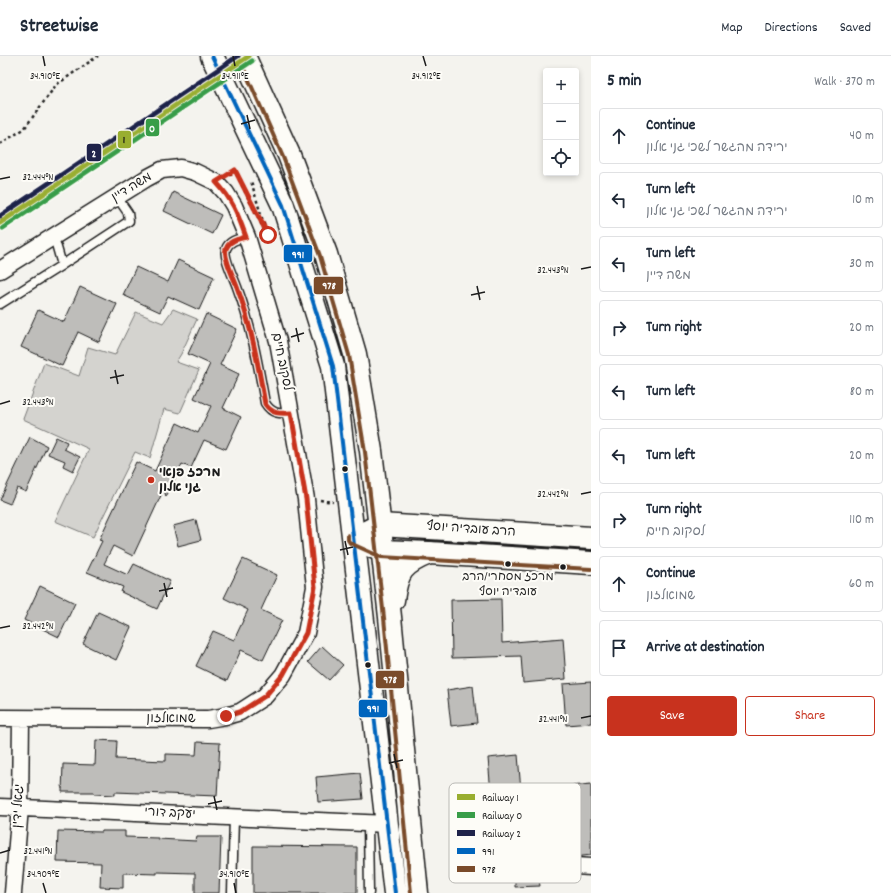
<!DOCTYPE html>
<meta charset="utf-8">
<style>
body{margin:0;font-family:Dekko,"Playpen Sans Hebrew",sans-serif;background:#f2f2f3;color:#1f2937}
.controls{position:absolute;right:12px;top:12px;display:grid;overflow:hidden;border-radius:4px;box-shadow:0 2px 6px #0003}
.controls button{width:36px;height:36px;display:grid;place-items:center;padding:0;border:0;border-bottom:1px solid #e0e1e3;background:#fff;color:#1f2937;font:20px sans-serif}
.stop{position:absolute;width:12px;height:12px;margin:-9px;border:3px solid #c8321e;border-radius:50%;background:#fff}
.stop.end{background:#c8321e;border-color:#fff;box-shadow:0 1px 4px #0008}
.list{margin:0;padding:0;list-style:none}
h2{display:flex;justify-content:space-between;align-items:center;height:52px;margin:0;padding:0 16px;font-size:17px}
h2 small{font-size:13px;font-weight:400;color:#747a83}
.list li{display:grid;grid-template-columns:26px 1fr auto;gap:12px;align-items:center;box-sizing:border-box;height:56px;margin:0 8px 8px;padding:0 8px;border:1px solid #e0e1e3;border-radius:4px}
.list b{display:block;font-size:15px;white-space:nowrap}
.list p{margin:0;font-size:13px;white-space:nowrap;color:#747a83}
.list em{font-size:13px;font-style:normal;color:#747a83}
.actions{display:flex;gap:8px;padding:12px 16px}
.actions a{flex:1;padding:9px 0;border:1px solid #c8321e;border-radius:4px;text-align:center;font-size:14px;color:#c8321e}
.actions .main{background:#c8321e;color:#fff}
.icon{flex:none;width:22px;height:22px;fill:none;stroke:currentColor;stroke-width:2;stroke-linecap:round;stroke-linejoin:round}
.map{position:relative;flex:none;width:591px;height:837px;overflow:hidden}
header{display:flex;align-items:center;gap:24px;box-sizing:border-box;height:56px;padding:0 20px;background:#fff;border-bottom:1px solid #e0e1e3}
header strong{font-size:19px}
nav{display:flex;gap:22px;margin-inline-start:auto;font-size:14px}
main{display:flex}
aside{flex:1;background:#fff}
.map>svg:first-child{display:block}
.green{fill:#d4d3cf;stroke:#787876}
.building{fill:#bebdba;stroke:#1c1c1c}
.lines{fill:none;stroke-linecap:round;stroke-linejoin:round}
.lane-casing{stroke:#1c1c1c;stroke-width:11}
.street-casing{stroke:#1c1c1c;stroke-width:19}
.secondary-casing{stroke:#1c1c1c;stroke-width:25}
.highway-casing{stroke:#1c1c1c;stroke-width:25}
.path{stroke:#1c1c1c;stroke-width:2.5;stroke-dasharray:3 3;stroke-linecap:butt}
.lane{stroke:#fdfcf7;stroke-width:8}
.street{stroke:#fdfcf7;stroke-width:16}
.secondary{stroke:#fdfcf7;stroke-width:22}
.highway{stroke:#fdfcf7;stroke-width:22}
.bus-1-casing{stroke:#fdfcf7;stroke-width:7}
.bus-2-casing{stroke:#fdfcf7;stroke-width:7}
.bus-1{stroke:#0065bd;stroke-width:4}
.bus-2{stroke:#7a4b2a;stroke-width:4}
.rail-1-casing{stroke:#fdfcf7;stroke-width:8}
.rail-2-casing{stroke:#fdfcf7;stroke-width:8}
.rail-3-casing{stroke:#fdfcf7;stroke-width:8}
.rail-1{stroke:#99ae30;stroke-width:5}
.rail-2{stroke:#389d48;stroke-width:5}
.rail-3{stroke:#1f234a;stroke-width:5}
.route{stroke:#c8321e;stroke-width:5}
.ticks{fill:none;stroke:#1c1c1c;stroke-width:1.5}
.bus-dot{fill:#1c1c1c;stroke:#fdfcf7;stroke-width:1.5}
.poi-dot{fill:#c8321e;stroke:#fdfcf7;stroke-width:1.5}
.labels{text-anchor:middle;dominant-baseline:central;stroke-width:4;stroke-linejoin:round;paint-order:stroke}
.bus-label{font-size:12px;fill:#1c1c1c;stroke:#fdfcf7}
.street-label{font-size:13px;fill:#1c1c1c;stroke:#fdfcf7}
.poi-label{font-size:13px;font-weight:bold;fill:#1c1c1c;stroke:#fdfcf7;text-anchor:start}
.key{fill:#fdfcf7;stroke:#bab9b5;stroke-width:1}
.key-label{font-size:11px;fill:#1c1c1c}
.ticks-label{font-size:10px;text-anchor:middle;fill:#1c1c1c;stroke:#fdfcf7;stroke-width:4;stroke-linejoin:round;paint-order:stroke}
.line-badge{stroke:#fdfcf7;stroke-width:1.5}
.badge-label{font-size:11px;text-anchor:middle;font-weight:bold;fill:#fff}
.pale-badge-label{font-size:11px;text-anchor:middle;font-weight:bold;fill:#111}
</style>
<header>
<strong>Streetwise</strong>
<nav><a>Map</a><a>Directions</a><a>Saved</a></nav>
</header>
<main>
<div class="map">
<svg width="591" height="837" viewBox="0 0 591 837">
<rect width="100%" height="100%" fill="#f4f3ee"/>
<filter id="ink" filterUnits="userSpaceOnUse"><feTurbulence type="fractalNoise" baseFrequency=".025" numOctaves="2"/><feDisplacementMap in="SourceGraphic" scale="8" xChannelSelector="R" yChannelSelector="G"/><feConvolveMatrix kernelMatrix="1 2 1 2 8 2 1 2 1" color-interpolation-filters="sRGB"/></filter>
<g filter="url(#ink)">
<path class="green" d="M173,253L197,263L181,298L176,306L199,314L180,357L164,353L150,402L135,396L93,481L55,465L89,393L23,363L44,307L79,320L88,291L115,299L136,256L163,267Z"/>
<path class="building" d="M173,136L221,159L212,178L164,155Z
M178,204L214,221L199,254L168,240L160,256L123,239L136,211L168,226Z
M80,231L117,248L99,286L78,276L62,310L21,291L38,254L64,266Z
M206,258L237,273L220,309L239,318L223,352L241,361L226,393L204,384L191,412L182,408L166,441L164,433L133,500L113,490L104,508L128,519L134,508L170,525L157,553L121,536L123,531L87,516L102,485L99,484L136,406L155,415L177,367L198,377L211,350L194,342L210,308L188,298Z
M30,381L47,390L26,436L17,432L10,448L0,444Z
M56,381L67,386L64,393L80,401L73,415L63,410L65,405L48,398Z
M196,464L201,484L178,490L173,470Z
M243,503L277,519L261,554L282,564L263,604L241,594L227,625L196,610L213,575L234,584L248,554L224,542Z
M40,530L75,547L59,581L24,564Z
M501,543L502,587L563,582L566,623L523,627L521,600L452,602L451,544Z
M98,556L131,571L116,604L83,588Z
M322,590L343,609L329,624L308,606Z
M591,626V667L566,669L563,628Z
M473,630L477,667L451,670L447,634Z
M96,684L117,685L116,703L166,705V698L196,699L197,686L220,687L217,740L115,736V739L94,738V736H62L63,708L95,709Z
M518,699L521,735L591,728V799L575,801L564,800L563,791L518,797L506,796L504,777L538,772L535,746L492,749L488,702Z
M360,717L363,743L318,746L316,721Z
M58,775L102,776V775H125V781L158,782V783L196,785L197,781H221L219,837H195V817L157,816V818L123,817V832L100,831L101,807L57,806Z
M253,790L357,791V837H253Z
M529,817H538L540,830L515,831V818Z"/>
<g class="lines">
<defs>
<path id="lane" d="M247,181C239,183 229,184 226,193C223,201 234,222 237,231C251,268 258,308 265,347C272,358 279,358 291,357
M62,209L129,165L128,157L117,141
M0,248L62,209L56,188L51,182
M368,768L369,837
M232,837L234,761"/>
<path id="street" d="M0,214L147,122L162,114L181,112L195,116L216,126L226,137L234,150L247,181L278,285L306,443L315,531L306,577L283,619L265,640L240,656L226,660L208,663L0,662
M0,751L388,768
M484,761V793L493,805L591,811
M13,837L20,751L21,663"/>
<path id="secondary" d="M354,482L380,469L591,482
M366,488L382,495L429,497L591,507"/>
<path id="highway" d="M212,0L283,149L333,310L395,837
M244,0L289,99L326,198L355,298L371,395L377,446L390,561L417,837
M393,544C397,515 402,508 429,497"/>
</defs>
<use href="#lane" class="lane-casing"/>
<use href="#street" class="street-casing"/>
<use href="#secondary" class="secondary-casing"/>
<use href="#highway" class="highway-casing"/>
<path class="path" d="M0,88L24,73L56,29L98,0
M229,119L235,114L267,179L251,125
M320,444L333,446"/>
<use href="#lane" class="lane"/>
<use href="#street" class="street"/>
<use href="#secondary" class="secondary"/>
<use href="#highway" class="highway"/>
<defs>
<path id="bus-1" d="M212,0L283,149L333,310L395,837"/>
<path id="bus-2" d="M239,2L283,101L320,200L349,299L365,396L371,447L384,562L411,837
M348,479V484L350,487L381,501L591,513"/>
</defs>
<use href="#bus-1" class="bus-1-casing"/>
<use href="#bus-2" class="bus-2-casing"/>
<use href="#bus-1" class="bus-1"/>
<use href="#bus-2" class="bus-2"/>
<defs>
<path id="rail-1" d="M0,167L249,0"/>
<path id="rail-2" d="M3,172L252,5"/>
<path id="rail-3" d="M0,160L238,0"/>
</defs>
<use href="#rail-1" class="rail-1-casing"/>
<use href="#rail-2" class="rail-2-casing"/>
<use href="#rail-3" class="rail-3-casing"/>
<use href="#rail-1" class="rail-1"/>
<use href="#rail-2" class="rail-2"/>
<use href="#rail-3" class="rail-3"/>
</g>
</g>
<g class="lines" filter="url(#ink)">
<path class="route" d="M226,660L240,656L265,640L283,619L306,577L315,531L306,443L291,357C279,358 272,358 265,348C258,308 251,268 237,231C234,222 223,201 226,193C229,184 239,183 246,181C238,159 233,144 216,126L235,114L268,179"/>
</g>
<path class="ticks" d="M43,0L45,10M233,0L235,10M423,0L426,10M247,59L250,73M241,68L255,64M0,123L10,121M581,213L591,211M477,230L480,244M471,239L485,236M296,272L299,286M291,281L304,277M115,314L118,328M110,322L124,319M0,348L10,345M581,438L591,436M345,485L348,499M340,494L353,491M164,527L167,541M159,535L173,532M0,572L10,570M581,662L591,660M394,698L397,712M389,707L403,704M214,740L217,754M208,748L222,745M0,797L10,794M43,827L46,837M234,827L236,837"/>
<g class="bus-dot">
<circle cx="345" cy="413" r="3.5"/>
<circle cx="508" cy="508" r="3.5"/>
<circle cx="563" cy="511" r="3.5"/>
<circle cx="368" cy="609" r="3.5"/>
</g>
<circle class="poi-dot" cx="151" cy="424" r="4"/>
<g class="labels">
<g class="bus-label">
<text x="508" y="521">מרכז מסחרי/הרב<tspan x="508" dy="15">עובדיה יוסף</tspan></text>
</g>
<g class="street-label">
<text transform="translate(132 132) rotate(-31)">משה דיין</text>
<text transform="translate(281 306) rotate(78)">לסקוב חיים</text>
<text transform="translate(471 474) rotate(4)">הרב עובדיה יוסף</text>
<text x="171" y="663">שמואלזון</text>
<text transform="translate(19 750) rotate(-87)">יגאל ידין</text>
<text transform="translate(170 758) rotate(3)">יעקב דורי</text>
</g>
<g class="poi-label">
<text x="159" y="417">מרכז פנאי<tspan x="159" dy="15">גני אלון</tspan></text>
</g>
</g>
<rect x="449" y="727" width="132" height="100" rx="6" class="key"/>
<rect x="457" y="738" width="18" height="6" fill="#99ae30"/>
<rect x="457" y="756" width="18" height="6" fill="#389d48"/>
<rect x="457" y="774" width="18" height="6" fill="#1f234a"/>
<rect x="457" y="792" width="18" height="6" fill="#0065bd"/>
<rect x="457" y="810" width="18" height="6" fill="#7a4b2a"/>
<g class="key-label">
<text x="482" y="745">Railway 1</text>
<text x="482" y="763">Railway 0</text>
<text x="482" y="781">Railway 2</text>
<text x="482" y="799">991</text>
<text x="482" y="817">978</text>
</g>
<g class="ticks-label">
<text x="45" y="23">34.910°E</text>
<text x="235" y="23">34.911°E</text>
<text x="426" y="23">34.912°E</text>
<text x="38" y="124">32.444°N</text>
<text x="553" y="217">32.443°N</text>
<text x="38" y="349">32.443°N</text>
<text x="553" y="441">32.442°N</text>
<text x="38" y="573">32.442°N</text>
<text x="553" y="666">32.441°N</text>
<text x="38" y="798">32.441°N</text>
<text x="43" y="821">34.909°E</text>
<text x="234" y="821">34.910°E</text>
</g>
<g class="line-badge">
<rect x="145" y="62" width="15" height="19" rx="4" fill="#389d48"/>
<rect x="117" y="74" width="15" height="19" rx="4" fill="#99ae30"/>
<rect x="86" y="87" width="16" height="19" rx="4" fill="#1f234a"/>
<rect x="283" y="188" width="30" height="19" rx="4" fill="#0065bd"/>
<rect x="313" y="220" width="31" height="19" rx="4" fill="#7a4b2a"/>
<rect x="375" y="614" width="30" height="19" rx="4" fill="#7a4b2a"/>
<rect x="358" y="643" width="30" height="19" rx="4" fill="#0065bd"/>
</g>
<g class="badge-label">
<text x="152" y="76">0</text>
<text x="94" y="101">2</text>
<text x="298" y="202">991</text>
<text x="329" y="233">978</text>
<text x="390" y="627">978</text>
<text x="373" y="656">991</text>
</g>
<g class="pale-badge-label">
<text x="124" y="87">1</text>
</g>
</svg>
<div class="controls">
<button>+</button>
<button>−</button>
<button><svg class="icon" aria-label="locate" viewBox="0 0 24 24"><circle cx="12" cy="12" r="6"/><path d="M12 2v4M12 18v4M2 12h4M18 12h4"/></svg></button>
</div>
<div class="stop" style="left:268px;top:179px"></div>
<div class="stop end" style="left:226px;top:660px"></div>
</div>
<aside>
<h2>5 min<small>Walk · 370 m</small></h2>
<ul class="list">
<li><svg class="icon" aria-label="ahead" viewBox="0 0 24 24"><path d="M12 20V5M6 11l6-6 6 6"/></svg><div><b>Continue</b><p>ירידה מהגשר לשכ' גני אלון</p></div><em>40 m</em></li>
<li><svg class="icon" aria-label="left" viewBox="0 0 24 24"><path d="M17 20v-9H6M10 6l-5 5 5 5"/></svg><div><b>Turn left</b><p>ירידה מהגשר לשכ' גני אלון</p></div><em>10 m</em></li>
<li><svg class="icon" aria-label="left" viewBox="0 0 24 24"><path d="M17 20v-9H6M10 6l-5 5 5 5"/></svg><div><b>Turn left</b><p>משה דיין</p></div><em>30 m</em></li>
<li><svg class="icon" aria-label="right" viewBox="0 0 24 24"><path d="M7 20v-9h11M14 6l5 5-5 5"/></svg><div><b>Turn right</b></div><em>20 m</em></li>
<li><svg class="icon" aria-label="left" viewBox="0 0 24 24"><path d="M17 20v-9H6M10 6l-5 5 5 5"/></svg><div><b>Turn left</b></div><em>80 m</em></li>
<li><svg class="icon" aria-label="left" viewBox="0 0 24 24"><path d="M17 20v-9H6M10 6l-5 5 5 5"/></svg><div><b>Turn left</b></div><em>20 m</em></li>
<li><svg class="icon" aria-label="right" viewBox="0 0 24 24"><path d="M7 20v-9h11M14 6l5 5-5 5"/></svg><div><b>Turn right</b><p>לסקוב חיים</p></div><em>110 m</em></li>
<li><svg class="icon" aria-label="ahead" viewBox="0 0 24 24"><path d="M12 20V5M6 11l6-6 6 6"/></svg><div><b>Continue</b><p>שמואלזון</p></div><em>60 m</em></li>
<li><svg class="icon" aria-label="arrive" viewBox="0 0 24 24"><path d="M6 21V4h12l-3 4 3 4H6"/></svg><div><b>Arrive at destination</b></div></li>
</ul>
<div class="actions"><a class="main">Save</a><a>Share</a></div>
</aside>
</main>
